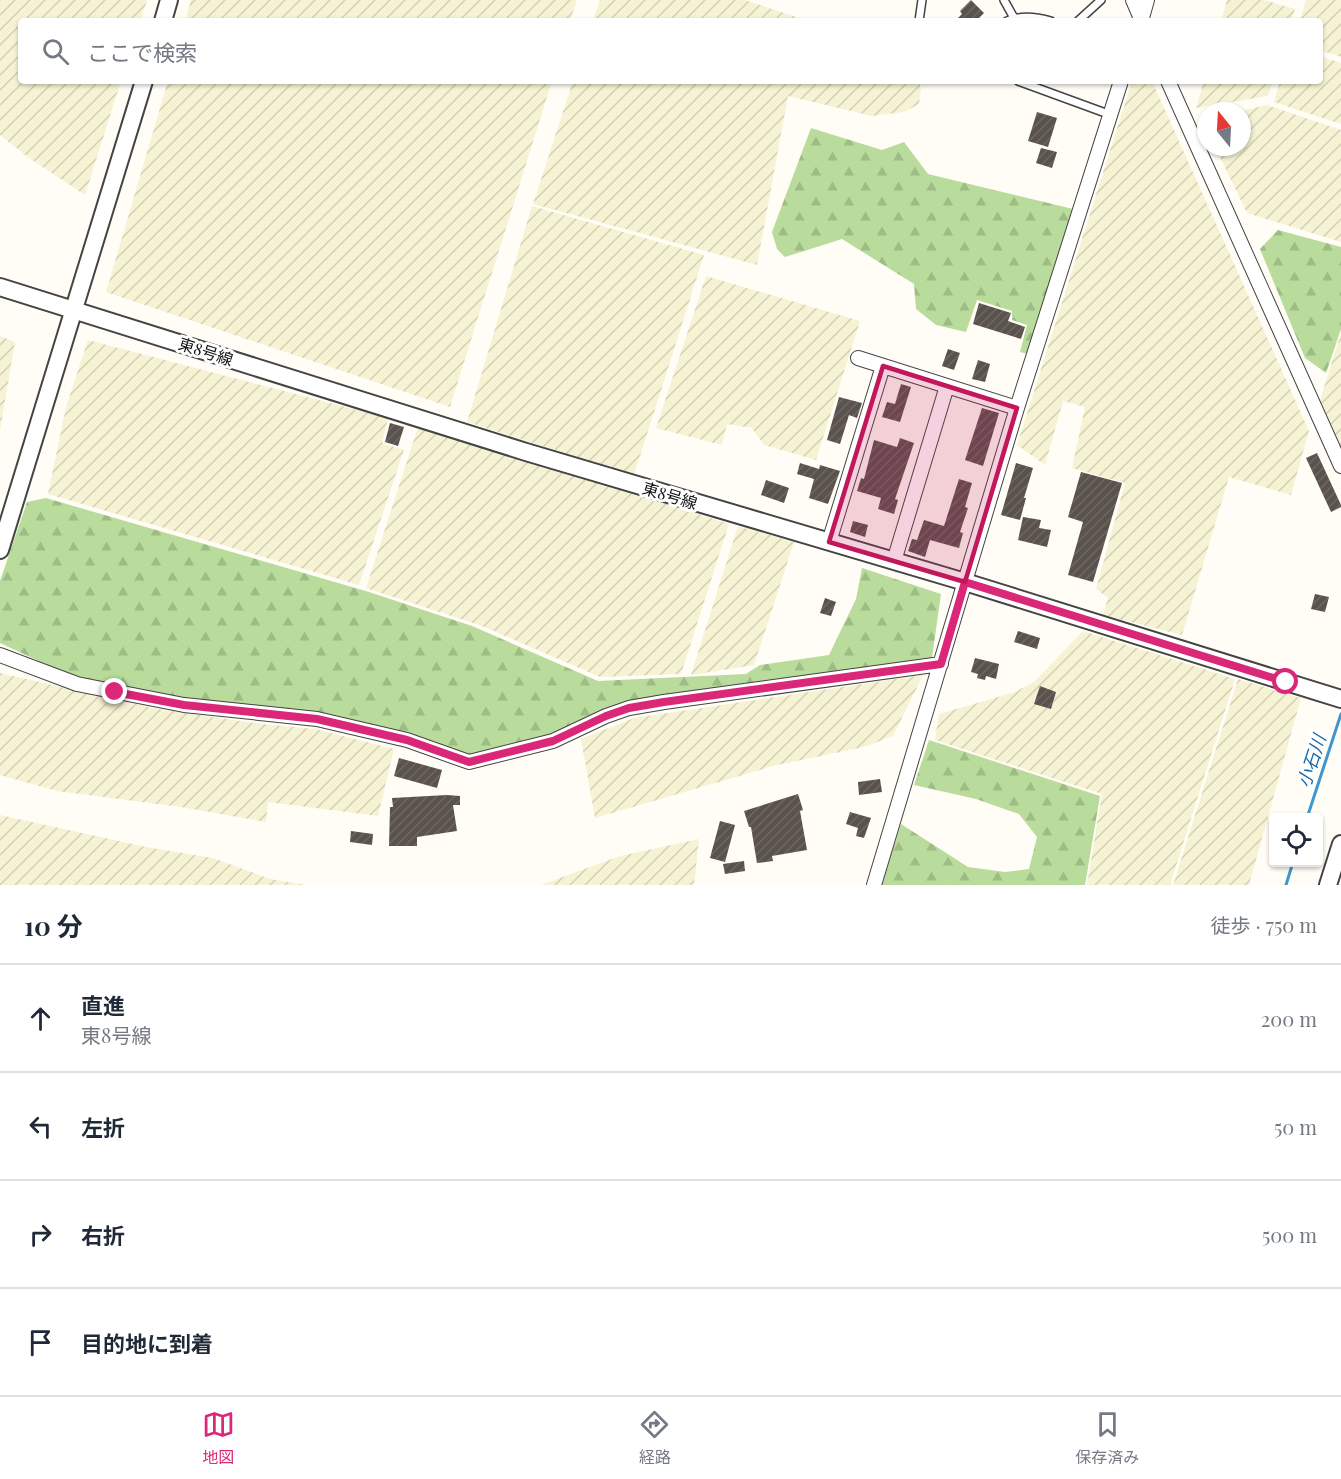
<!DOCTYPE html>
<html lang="ja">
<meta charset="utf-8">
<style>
body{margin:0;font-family:"Playfair Display","Noto Sans JP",serif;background:#f2f2f3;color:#1f2937}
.controls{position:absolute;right:18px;bottom:18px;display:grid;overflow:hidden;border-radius:6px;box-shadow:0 2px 4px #0004}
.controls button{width:54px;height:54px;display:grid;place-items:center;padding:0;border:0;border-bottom:2px solid #e0e1e3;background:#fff;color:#1f2937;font:30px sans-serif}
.compass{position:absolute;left:1197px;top:102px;width:54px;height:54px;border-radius:50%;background:#fff;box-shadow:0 2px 4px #0004;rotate:342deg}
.stop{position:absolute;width:18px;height:18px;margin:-14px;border:4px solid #db2777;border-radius:50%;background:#fff}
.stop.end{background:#db2777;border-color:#fff;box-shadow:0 2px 6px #0008}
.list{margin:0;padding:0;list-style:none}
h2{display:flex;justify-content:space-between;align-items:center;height:78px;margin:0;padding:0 24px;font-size:26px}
h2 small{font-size:20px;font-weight:400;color:#747a83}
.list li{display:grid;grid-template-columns:39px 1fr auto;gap:18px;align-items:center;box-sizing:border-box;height:108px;padding:0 24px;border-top:2px solid #e0e1e3}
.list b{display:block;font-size:22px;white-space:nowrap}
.list p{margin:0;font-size:20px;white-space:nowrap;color:#747a83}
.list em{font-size:20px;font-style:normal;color:#747a83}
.icon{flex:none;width:33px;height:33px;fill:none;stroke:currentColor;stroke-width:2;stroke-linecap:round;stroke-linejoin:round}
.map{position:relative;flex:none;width:1341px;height:885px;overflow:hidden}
.search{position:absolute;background:#fff;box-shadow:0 2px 4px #0004;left:18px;right:18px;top:18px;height:66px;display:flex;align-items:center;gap:15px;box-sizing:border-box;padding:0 21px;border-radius:6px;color:#747a83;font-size:22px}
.sheet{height:510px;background:#fff}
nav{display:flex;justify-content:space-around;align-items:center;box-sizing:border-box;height:84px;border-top:2px solid #e0e1e3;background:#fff;font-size:16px;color:#747a83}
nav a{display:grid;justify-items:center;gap:3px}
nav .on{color:#db2777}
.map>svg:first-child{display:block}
.farmland{fill:url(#farmland-furrows)}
.forest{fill:url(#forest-firs)}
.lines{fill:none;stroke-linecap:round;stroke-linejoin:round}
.stream{stroke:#3f96cf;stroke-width:3}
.building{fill:url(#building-hatch)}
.service-casing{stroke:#444;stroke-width:10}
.minor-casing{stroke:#444;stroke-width:16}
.tertiary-casing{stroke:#444;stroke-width:20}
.service{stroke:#fff;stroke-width:7}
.minor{stroke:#fff;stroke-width:14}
.tertiary{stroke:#fff;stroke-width:16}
.route{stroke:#db2777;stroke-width:8}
.marked{fill:#c2185b;fill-opacity:0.2;stroke:#c2185b;stroke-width:4.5;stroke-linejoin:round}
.labels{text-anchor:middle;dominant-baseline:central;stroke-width:6;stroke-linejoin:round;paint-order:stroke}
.street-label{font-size:16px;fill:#111;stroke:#fff}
.water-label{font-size:18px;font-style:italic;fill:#1768a6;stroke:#fff}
</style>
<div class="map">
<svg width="1341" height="885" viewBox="0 0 1341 885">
<defs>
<pattern id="farmland-furrows" width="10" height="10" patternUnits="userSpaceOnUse" patternTransform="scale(1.5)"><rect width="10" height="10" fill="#f6f3d4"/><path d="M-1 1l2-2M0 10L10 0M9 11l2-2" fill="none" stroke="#d2cfb5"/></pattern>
<pattern id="forest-firs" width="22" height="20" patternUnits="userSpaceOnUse" patternTransform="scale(1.5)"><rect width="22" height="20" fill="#b9dc9c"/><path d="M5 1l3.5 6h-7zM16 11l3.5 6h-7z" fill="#9ebc85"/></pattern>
<pattern id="building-hatch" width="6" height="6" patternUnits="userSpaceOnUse" patternTransform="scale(1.5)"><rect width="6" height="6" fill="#5a524d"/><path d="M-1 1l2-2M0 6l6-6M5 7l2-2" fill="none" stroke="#6d6662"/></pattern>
</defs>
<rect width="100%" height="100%" fill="#fffdf5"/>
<path class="farmland" d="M0,0H147L140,21H21V81H121L85,195L29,158L0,135Z
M191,0H577L570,21H185Z
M600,0H745L808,21H593Z
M1227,0H1264L1295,9L1291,21H1221Z
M1306,0H1341V57L1320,50V21H1300Z
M1320,56L1341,63V124L1274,102L1280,81H1320Z
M168,81H552L450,407L106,292Z
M573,81H919L921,89L919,104L904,112L872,116L788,96L757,265L533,204Z
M1132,81H1152L1309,431L1291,495L1229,477L1182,635L1103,615L1108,598L1096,589L1125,483L1072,468L1085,407L1063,401L1045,465L1017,445Z
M1204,81H1273L1268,96L1196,108Z
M1267,105L1341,130V242L1247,213L1215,147H1242V111H1240Z
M532,206L704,255L634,475L467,422Z
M706,276L860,321L816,460L764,445L752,428L727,424L722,445L656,428Z
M1341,333V450L1332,432L1320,400Z
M0,336L15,342L0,430Z
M88,340L388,418L382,443L404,450L359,585L48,494L66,407Z
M419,424L729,524L681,674L600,677L482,626L366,588Z
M738,526L794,542L754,665L691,675Z
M1083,631L1235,679L1170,885H1087L1102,794L935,740L939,714L1015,692L1034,682Z
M0,673L158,709L262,724L315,729L394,749L378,816L268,802L266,822L181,807L57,791L0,775Z
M923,675L893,736L864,747L773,766L595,818L581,739L634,718Z
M1238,679L1301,698L1249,885H1173Z
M0,815L146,847L213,858L270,879L307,885H0Z
M699,839L694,885H541L620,856Z"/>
<path class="forest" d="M811,128L882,150L904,142L928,174L1073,209L1028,354L1020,352L1027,325L1012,320V311L977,300L966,332L936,325L916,309L914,284L842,239L785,257L777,249L772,232Z
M1278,230L1341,247V329L1326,373L1305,358L1260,249Z
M46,498L369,592L472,626L598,681L746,674L760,665L829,655L856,599L862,568L941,594L931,665L700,698L590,724L469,762L407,740L97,688L0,643V581L27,502Z
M929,740L1100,796L1085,885H881L901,824L968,867L1005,872L1029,869L1037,837L1019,814L976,799L914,785Z"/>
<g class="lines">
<path class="stream" d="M1307,818L1341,714
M1286,885L1293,862"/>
</g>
<path class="building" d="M971,0L984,13L976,21H955L962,14L960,11Z
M1037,112L1057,118L1048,147L1028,141Z
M1041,148L1057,152L1052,168L1036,163Z
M979,303L1011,313L1008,321L1025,327L1021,339L973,324Z
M948,349L960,353L954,370L942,366Z
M978,360L990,364L985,382L972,379Z
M901,384L911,387L900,422L882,417L887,402L895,404Z
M839,397L862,403L857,418L849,415L840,444L827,440Z
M982,408L999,413L983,466L965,460Z
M390,423L404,427L398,446L385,442Z
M900,438L914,443L895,499L898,500L894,514L878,509L881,498L857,491L861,478L864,479L874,440L897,447Z
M1317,453L1341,505V507L1331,512L1306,458Z
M800,463L819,469L820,465L840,471L828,504L809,498L814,479L797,474Z
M1016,463L1033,468L1024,498H1026L1020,520L1001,515Z
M1081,472L1122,483L1093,582L1068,575L1083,522L1068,517Z
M959,479L972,483L965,507L968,508L960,532L963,533L959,548L930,540L925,557L908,551L912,539L917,540L924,520L944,526Z
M766,480L789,488L784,503L761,495Z
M1023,517L1041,520L1039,528L1051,530L1047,547L1018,540Z
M853,521L868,525L865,537L850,532Z
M1315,594L1329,597L1325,612L1311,609Z
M825,598L836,602L831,616L820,613Z
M1018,631L1040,638L1037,649L1014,642Z
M975,658L999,664L996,679L986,676L985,680L977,678L978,674L971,672Z
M1040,686L1056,692L1051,709L1034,704Z
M399,758L442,770L437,788L394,776Z
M880,779L882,792L859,795L858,782Z
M798,794L803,810L800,811L807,850L772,856L773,861L757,863L751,827H749L744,811Z
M447,795L460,796V805H453L457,831L417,837V846H389L390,807H393L392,798Z
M850,812L871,818L864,838L856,836L858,828L846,824Z
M720,821L735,825L725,862L710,858Z
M351,831L373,834L372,845L350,842Z
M744,861L745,871L725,874L723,864Z"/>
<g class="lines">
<defs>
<path id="service" d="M1004,0L1014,18
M919,21L922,0
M1007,21C1021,15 1037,17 1051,21
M1078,21L1101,0
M1018,81L1111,115"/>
<path id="minor" d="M1133,0L1142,21
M1141,21L1147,0
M1168,81L1341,466
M858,358L1017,408
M829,542L883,366
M894,561L947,386
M0,655L77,684L97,688L184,705L317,719L407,740L469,762L553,741L606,716L629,708L664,702L941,664
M874,885L1017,408L1121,81"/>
<path id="tertiary" d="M163,21L169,0
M0,287L526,452L965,582L1341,699
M0,550L144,81
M1328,885L1341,844"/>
</defs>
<use href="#service" class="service-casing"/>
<use href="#minor" class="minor-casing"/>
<use href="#tertiary" class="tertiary-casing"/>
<use href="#service" class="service"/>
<use href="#minor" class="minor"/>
<use href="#tertiary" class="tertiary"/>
</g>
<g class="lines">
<path class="route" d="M115,692L184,705L317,719L407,740L469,762L553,741L606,716L629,708L664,702L941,664L965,582L1286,682"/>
</g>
<path class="marked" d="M883,366L1017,408L965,582L829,542Z"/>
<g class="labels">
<g class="street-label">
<text transform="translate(206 351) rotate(18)">東8号線</text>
<text transform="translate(670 495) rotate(17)">東8号線</text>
</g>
<g class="water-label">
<text transform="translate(1311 761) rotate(-72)">小石川</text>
</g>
</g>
</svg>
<div class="controls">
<button><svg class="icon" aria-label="locate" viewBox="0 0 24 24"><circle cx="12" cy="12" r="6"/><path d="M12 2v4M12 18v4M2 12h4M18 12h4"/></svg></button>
</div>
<svg class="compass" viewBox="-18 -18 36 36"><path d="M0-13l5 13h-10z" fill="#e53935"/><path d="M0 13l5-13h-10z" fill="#747a83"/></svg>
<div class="stop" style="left:1286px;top:682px"></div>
<div class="stop end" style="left:115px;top:692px"></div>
<div class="search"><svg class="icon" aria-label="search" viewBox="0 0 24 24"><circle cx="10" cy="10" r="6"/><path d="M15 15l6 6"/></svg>ここで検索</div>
</div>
<section class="sheet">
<h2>10 分<small>徒歩 · 750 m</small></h2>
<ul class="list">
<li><svg class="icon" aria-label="ahead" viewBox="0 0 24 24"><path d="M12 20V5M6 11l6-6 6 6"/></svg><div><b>直進</b><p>東8号線</p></div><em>200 m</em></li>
<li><svg class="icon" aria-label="left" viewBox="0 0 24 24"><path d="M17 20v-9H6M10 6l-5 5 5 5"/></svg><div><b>左折</b></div><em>50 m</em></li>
<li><svg class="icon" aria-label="right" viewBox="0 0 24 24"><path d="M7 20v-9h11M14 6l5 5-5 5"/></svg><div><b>右折</b></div><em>500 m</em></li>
<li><svg class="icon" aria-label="arrive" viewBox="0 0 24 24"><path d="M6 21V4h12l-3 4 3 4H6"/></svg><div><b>目的地に到着</b></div></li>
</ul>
</section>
<nav>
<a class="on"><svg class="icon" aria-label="map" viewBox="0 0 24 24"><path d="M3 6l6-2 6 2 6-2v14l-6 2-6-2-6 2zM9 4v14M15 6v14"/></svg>地図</a>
<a><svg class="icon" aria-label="directions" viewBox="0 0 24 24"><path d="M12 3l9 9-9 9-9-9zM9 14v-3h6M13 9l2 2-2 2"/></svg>経路</a>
<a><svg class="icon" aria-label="saved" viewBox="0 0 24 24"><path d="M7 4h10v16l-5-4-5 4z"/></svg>保存済み</a>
</nav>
